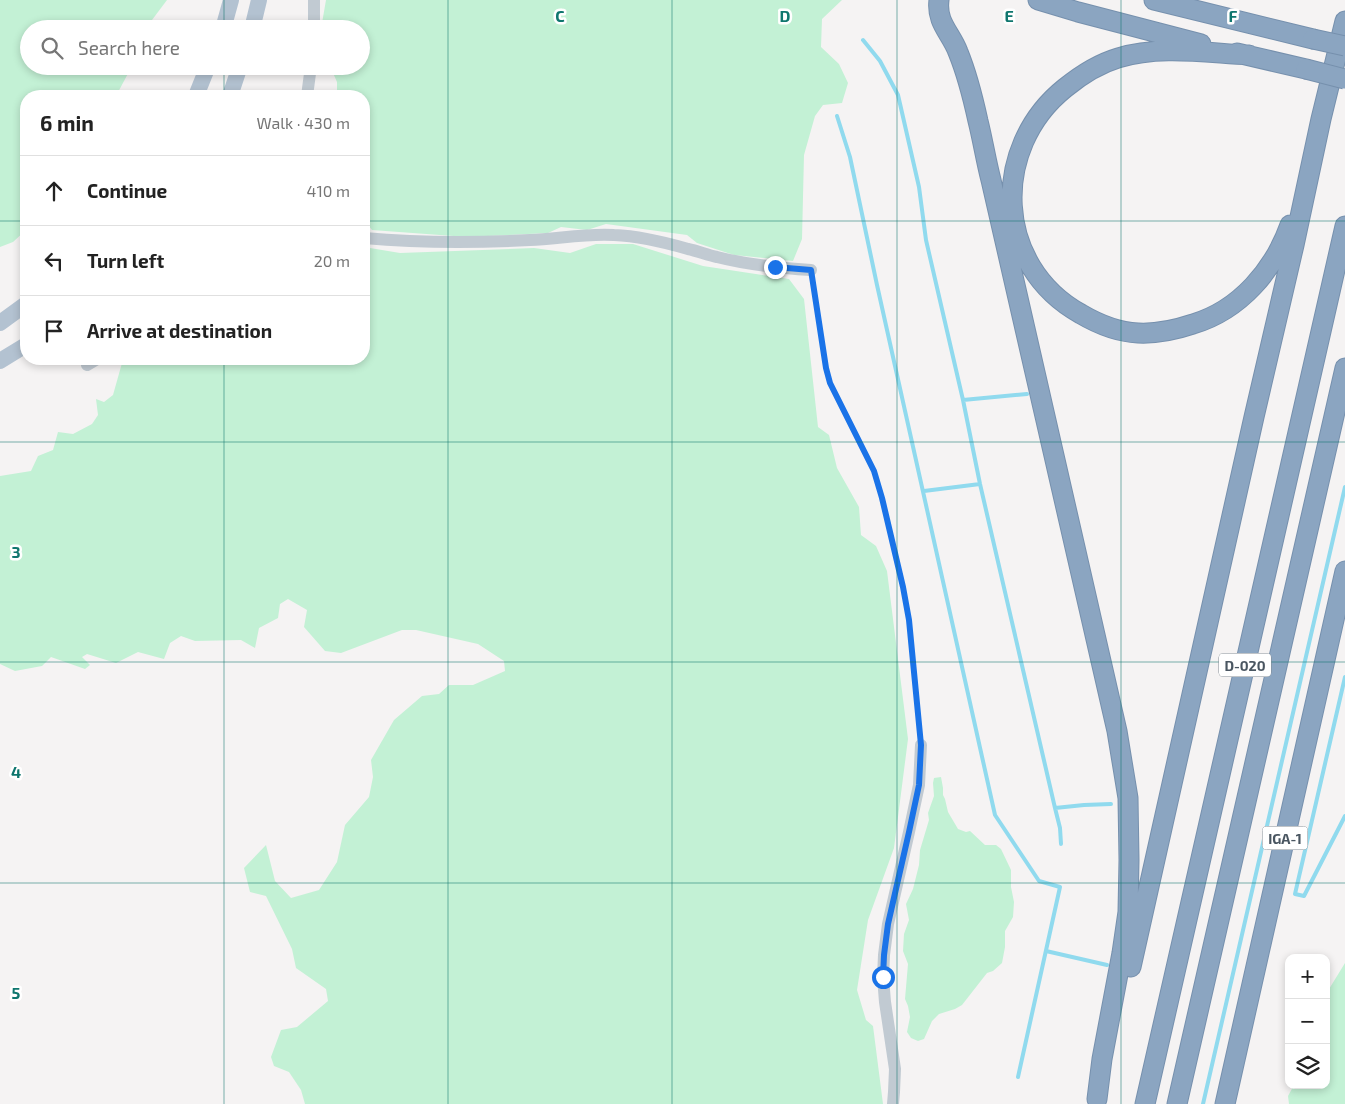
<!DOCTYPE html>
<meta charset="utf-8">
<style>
body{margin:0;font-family:"Exo 2",sans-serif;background:#f2f2f2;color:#222}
.controls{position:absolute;right:15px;bottom:15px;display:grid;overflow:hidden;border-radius:10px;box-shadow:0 2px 8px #0003}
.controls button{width:45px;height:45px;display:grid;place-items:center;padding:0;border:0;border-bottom:1px solid #e0e0e0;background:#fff;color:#222;font:25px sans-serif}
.stop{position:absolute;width:15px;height:15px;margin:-11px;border:4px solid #1a73e8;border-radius:50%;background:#fff}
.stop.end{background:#1a73e8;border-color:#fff;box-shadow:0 1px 5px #0008}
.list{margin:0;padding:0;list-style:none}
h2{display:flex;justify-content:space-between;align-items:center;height:65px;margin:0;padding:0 20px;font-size:21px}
h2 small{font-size:16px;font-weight:400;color:#767676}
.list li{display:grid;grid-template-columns:32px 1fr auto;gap:15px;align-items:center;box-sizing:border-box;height:70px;padding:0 20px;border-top:1px solid #e0e0e0}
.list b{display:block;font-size:19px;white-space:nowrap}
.list em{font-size:16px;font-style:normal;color:#767676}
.icon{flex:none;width:28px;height:28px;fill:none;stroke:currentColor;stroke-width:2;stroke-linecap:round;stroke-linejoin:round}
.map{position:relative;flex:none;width:1345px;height:1104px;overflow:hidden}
.search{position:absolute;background:#fff;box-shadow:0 2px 8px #0003;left:20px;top:20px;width:350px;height:55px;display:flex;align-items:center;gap:12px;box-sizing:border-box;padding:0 18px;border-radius:28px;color:#767676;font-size:19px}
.panel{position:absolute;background:#fff;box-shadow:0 2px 8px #0003;left:20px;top:90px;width:350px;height:275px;border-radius:20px}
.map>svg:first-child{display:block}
.green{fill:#c3f1d5}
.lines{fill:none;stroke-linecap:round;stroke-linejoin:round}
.stream{stroke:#90daee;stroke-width:4}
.highway-casing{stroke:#7690ad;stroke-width:21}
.path{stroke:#7ad0a6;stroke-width:2;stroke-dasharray:4 2.5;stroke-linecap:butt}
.minor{stroke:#c1cad2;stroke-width:12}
.major{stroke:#b3c2d1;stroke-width:16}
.highway{stroke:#8ba5c1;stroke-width:19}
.highway-bridge-casing{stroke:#7690ad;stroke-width:21;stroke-linecap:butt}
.highway-bridge{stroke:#8ba5c1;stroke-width:19}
.route{stroke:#1a73e8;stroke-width:6}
.grid{fill:none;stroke:#0f766e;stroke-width:1;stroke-opacity:0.55}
.labels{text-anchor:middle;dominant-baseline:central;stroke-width:5;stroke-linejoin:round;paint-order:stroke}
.shield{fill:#fff;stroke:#808990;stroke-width:1}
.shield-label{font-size:14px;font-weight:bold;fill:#4a5661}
.grid-label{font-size:16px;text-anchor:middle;font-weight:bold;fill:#0f766e;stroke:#fff;stroke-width:5;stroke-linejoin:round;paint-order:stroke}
</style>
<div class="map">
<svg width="1345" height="1104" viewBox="0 0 1345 1104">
<rect width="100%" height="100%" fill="#f5f3f3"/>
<path class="green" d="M0,0H167L149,24L148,29H29V66H132L116,96H26V230L13,242L0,247Z
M326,0H842L822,19L821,47L839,64L848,83L842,103L823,105L815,116L804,155L802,239L793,261L734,255L697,243L687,235L606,224L587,230L561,227L548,233L467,237L372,230L364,220V96H337V82L330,66H361V29H321Z
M596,244H633L703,266L789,279L804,299L818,427L829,435L837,468L859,507L861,535L876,546L887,571L908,739L894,848L868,920L857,990L866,1020L873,1026L883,1104H305L301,1090L289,1072L274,1066L271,1057L281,1030L297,1027L328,1001L326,989L296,968L292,949L266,896L250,892L244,868L266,845L275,881L291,898L319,890L337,862L345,825L369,797L373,777L371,760L394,720L422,696L439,694L449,685H473L505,671L504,661L478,644L416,630H402L341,653L325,651L304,627L307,610L288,599L280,604L278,618L259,628L255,648L241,640L195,641L181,636L170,643L164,659L138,652L116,663L87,654L82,657L90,665L85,669L51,657L42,666L15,671L0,664V476L31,471L38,456L53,450L58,432L73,434L92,424L98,415L96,399L104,402L113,395L122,363L128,359H364V247L400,253L534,248L570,253Z
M941,777L943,788V795L945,799L948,812L958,829L966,832L970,831L985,845H996L1001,849L1011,870V887L1014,902L1013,917L1005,931V947L1002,963L993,971L987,973L962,1005L955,1009L939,1014L932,1021L924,1039L918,1041L911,1038L907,1032L910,1017L908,1006L905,999L908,964L903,951L904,934L909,920L906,904L913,889L919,865L920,850L929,820L928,813L934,796L933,783L934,778Z
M1345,963V1104H1289L1288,1096L1294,1085H1326V994Z"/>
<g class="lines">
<path class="stream" d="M863,40L880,61L898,95L919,187L926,240L963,400L980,484L1055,808
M837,116L850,157L877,285L995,815L1039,881L1060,887L1018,1077
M963,400L1027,394
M924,491L980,484
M1345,677L1295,894L1304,896L1345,816
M1061,844L1060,828L1055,808L1084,805L1111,804
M1046,951L1107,965
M1203,1104L1345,487"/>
<defs>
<path id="highway" d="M939,0C936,23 951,33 958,52C967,74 973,98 978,121C983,141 986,161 991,180C1033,364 1074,548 1117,731L1128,798L1129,860L1128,912L1122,953L1102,1059L1097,1099
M1038,0L1078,12L1201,44
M1154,0L1313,39
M1237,53L1306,69
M1249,55C1206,53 1160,45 1118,58C1098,64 1081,75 1065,88C990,148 994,266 1081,314C1098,324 1118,332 1138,333C1157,334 1175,330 1193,324C1240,310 1274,270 1290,225
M1131,967L1254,417L1294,245L1321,119L1345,21
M1145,1104L1345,226
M1177,1104L1345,368
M1225,1104L1345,571"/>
</defs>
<use href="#highway" class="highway-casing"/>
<path class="path" d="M813,282L826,368L830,383L874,471L882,498L903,587L909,620L920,733"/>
<path class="minor" d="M314,29V0
M307,96L311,66
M364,238C419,243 475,243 530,240C557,239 587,233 614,235C639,236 664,242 688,249C698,251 707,255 717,257C748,265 779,268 811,270
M87,365L97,359
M893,1104L894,1092L895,1069L885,1002L883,977L884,955L888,924L909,832L919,785L921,745"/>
<path class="major" d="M223,29L231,0
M252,29L259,0
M196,96L208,66
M230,96L240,66
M0,323L26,304
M0,361L26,345"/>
<use href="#highway" class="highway"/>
<defs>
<path id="highway-bridge" d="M1313,39L1345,46
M1306,69L1345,79"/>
</defs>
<use href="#highway-bridge" class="highway-bridge-casing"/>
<use href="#highway-bridge" class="highway-bridge"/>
</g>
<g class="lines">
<path class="route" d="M775,267L811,270L826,368L830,383L874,471L882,498L903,587L909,620L921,745L919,785L909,832L888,924L884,955L883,977"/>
</g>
<path class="grid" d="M224,0V29M448,0V1104M672,0V1104M897,0V1104M1121,0V1104M224,66V96M0,221H26M364,221H1345M224,359V1104M0,442H1345M0,662H1345M0,883H1345"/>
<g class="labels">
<g class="shield">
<rect x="1219" y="653.5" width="52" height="23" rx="4"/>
<rect x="1262.5" y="826.5" width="45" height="23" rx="4"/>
</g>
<g class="shield-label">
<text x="1245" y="665">D-020</text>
<text x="1285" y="838">IGA-1</text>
</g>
</g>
<g class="grid-label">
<text x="560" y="22">C</text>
<text x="785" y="22">D</text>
<text x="1009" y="22">E</text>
<text x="1233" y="22">F</text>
<text x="16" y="558">3</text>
<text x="16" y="778">4</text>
<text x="16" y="999">5</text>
</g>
</svg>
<div class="controls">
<button>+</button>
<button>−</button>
<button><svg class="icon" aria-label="layers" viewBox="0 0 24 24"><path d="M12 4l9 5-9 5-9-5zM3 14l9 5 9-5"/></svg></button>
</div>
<div class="stop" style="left:883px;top:977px"></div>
<div class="stop end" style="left:775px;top:267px"></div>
<div class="search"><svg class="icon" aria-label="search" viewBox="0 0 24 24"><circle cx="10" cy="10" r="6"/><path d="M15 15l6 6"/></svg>Search here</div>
<section class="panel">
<h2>6 min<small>Walk · 430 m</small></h2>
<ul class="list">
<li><svg class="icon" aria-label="ahead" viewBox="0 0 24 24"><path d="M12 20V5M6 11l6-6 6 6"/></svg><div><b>Continue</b></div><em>410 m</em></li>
<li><svg class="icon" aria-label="left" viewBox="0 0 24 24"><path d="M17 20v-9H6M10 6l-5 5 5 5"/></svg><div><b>Turn left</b></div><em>20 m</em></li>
<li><svg class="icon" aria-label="arrive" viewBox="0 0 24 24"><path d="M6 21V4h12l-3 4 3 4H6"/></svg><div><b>Arrive at destination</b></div></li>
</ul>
</section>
</div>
